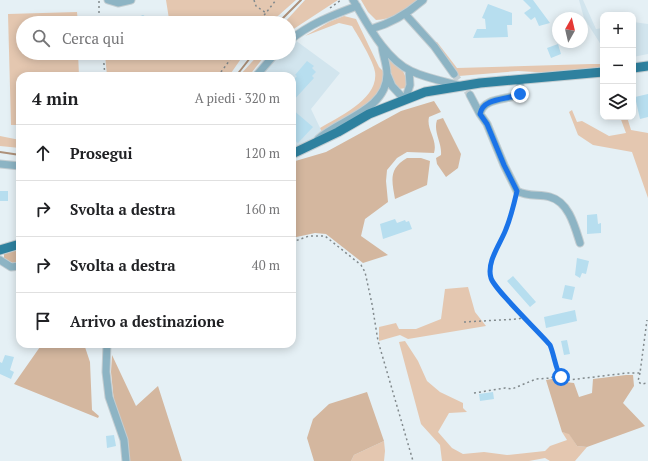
<!DOCTYPE html>
<html lang="it">
<meta charset="utf-8">
<style>
body{margin:0;font-family:"PT Serif",serif;background:#f6f6f6;color:#202124}
.controls{position:absolute;right:12px;top:12px;display:grid;overflow:hidden;border-radius:8px;box-shadow:0 2px 10px #0003}
.controls button{width:36px;height:36px;display:grid;place-items:center;padding:0;border:0;border-bottom:1px solid #e0e0e0;background:#fff;color:#202124;font:20px sans-serif}
.compass{position:absolute;left:552px;top:12px;width:36px;height:36px;border-radius:50%;background:#fff;box-shadow:0 2px 10px #0003;rotate:8deg}
.stop{position:absolute;width:12px;height:12px;margin:-9px;border:3px solid #1a73e8;border-radius:50%;background:#fff}
.stop.end{background:#1a73e8;border-color:#fff;box-shadow:0 1px 4px #0008}
.list{margin:0;padding:0;list-style:none}
h2{display:flex;justify-content:space-between;align-items:center;height:52px;margin:0;padding:0 16px;font-size:17px}
h2 small{font-size:13px;font-weight:400;color:#757577}
.list li{display:grid;grid-template-columns:26px 1fr auto;gap:12px;align-items:center;box-sizing:border-box;height:56px;padding:0 16px;border-top:1px solid #e0e0e0}
.list b{display:block;font-size:15px;white-space:nowrap}
.list em{font-size:13px;font-style:normal;color:#757577}
.icon{flex:none;width:22px;height:22px;fill:none;stroke:currentColor;stroke-width:2;stroke-linecap:round;stroke-linejoin:round}
.map{position:relative;flex:none;width:648px;height:461px;overflow:hidden}
.search{position:absolute;background:#fff;box-shadow:0 2px 10px #0003;left:16px;top:16px;width:280px;height:44px;display:flex;align-items:center;gap:10px;box-sizing:border-box;padding:0 14px;border-radius:22px;color:#757577;font-size:15px}
.panel{position:absolute;background:#fff;box-shadow:0 2px 10px #0003;left:16px;top:72px;width:280px;height:276px;border-radius:12px}
.map>svg:first-child{display:block}
.built{fill:#d2e5ee}
.green{fill:#e4c7b0}
.forest{fill:#d4b79f}
.lines{fill:none;stroke-linecap:round;stroke-linejoin:round}
.stream{stroke:#ad917a;stroke-width:2}
.building{fill:#b7deef}
.minor-tunnel{stroke:#c5cfd3;stroke-width:7;stroke-dasharray:7 3.5;stroke-linecap:butt}
.minor-casing{stroke:#c3cdd1;stroke-width:9}
.major-casing{stroke:#c3cdd1;stroke-width:11}
.path{stroke:#81898c;stroke-width:1.5;stroke-dasharray:2 3;stroke-linecap:butt}
.minor{stroke:#8db4c4;stroke-width:7}
.major{stroke:#2e819f;stroke-width:9}
.route{stroke:#1a73e8;stroke-width:5}
</style>
<div class="map">
<svg width="648" height="461" viewBox="0 0 648 461">
<rect width="100%" height="100%" fill="#e5f0f5"/>
<path class="built" d="M579,0H583L596,29L603,28V48L584,18Z
M633,22L648,24V54L633,57Z
M295,40L340,73L311,109L322,132L302,146L292,148V76H261L281,53H289V45Z"/>
<path class="green" d="M166,0H296L270,23H166L169,19Z
M305,0H338L289,32V23H284Z
M361,0H417C405,9 392,20 376,20L368,12Z
M77,12L78,23H23V53H78L79,76H20V125H11L8,14Z
M344,16L356,19L379,67L385,73C384,79 383,88 378,93C365,110 339,121 322,132L320,128C338,117 379,99 375,72C374,62 358,36 352,26L339,23L305,36L329,22Z
M433,42H437L457,68L591,64H603V69L552,73L518,71L459,76Z
M118,53H245L229,76H107L105,54Z
M260,53H267L249,76H239Z
M386,56L403,71L408,83L406,88L399,89L395,86Z
M572,110L577,122L582,121L609,136L626,133L620,117H627L631,130L648,133V198L632,152L593,145L578,135L569,112Z
M0,136L20,140V148L0,146Z
M468,287L475,312L486,326L408,339L400,335L379,341V327L396,323L399,329H416L441,319L445,289Z
M405,341L418,361L427,381L440,392L463,403V408L467,412L449,413L438,432L452,448L463,454L484,452L507,455L545,451L550,446L567,440L562,432L569,433L577,446L587,447L575,461H550L545,458L529,461H442L440,445L421,424L399,342Z
M384,441L385,451L384,461H351L354,455Z"/>
<path class="forest" d="M434,101L441,112L429,117C426,130 438,139 434,153L407,152L397,158L387,170L386,181L388,202L365,219L361,236L388,255L363,263L326,234L315,233L292,238V162L326,152L401,111Z
M443,118L461,154L458,168L446,177L437,164L436,158L441,155C442,142 433,132 437,120Z
M407,158H421L430,161L427,185L395,199C392,181 388,169 407,158Z
M20,247V264H11L4,258V254Z
M42,344H84L90,362L92,410L99,416L98,418L14,384Z
M112,355L136,406L158,386L182,461H129L127,441L114,402L111,372Z
M626,375H633L634,386L623,403L645,426L587,447L577,446L569,434L562,432L546,380L558,378L565,382L574,383L579,397L592,393L593,379Z
M367,392L384,441L354,455L351,461H314L307,438L313,419L329,404Z"/>
<g class="lines">
<path class="stream" d="M278,23L301,0
M236,76L254,53
M0,152L20,155"/>
</g>
<path class="building" d="M523,0H533L550,23L539,26L535,17L531,20L524,13L531,8Z
M488,4L512,13V25H507L508,37L473,38L477,29H486L485,19L482,18Z
M143,15L156,23H138V17Z
M558,44L561,54L551,58L547,48Z
M307,61L314,66L312,68L316,72L312,76L314,78L292,102V81L297,76L295,75Z
M648,94V117L640,119L635,97Z
M292,109L313,127L298,143L292,138Z
M0,191H8V201H0Z
M597,214L598,224L601,223V233L587,234V215Z
M395,219L397,223L405,220L406,222L409,221L412,229L383,239L380,224Z
M577,258L589,261L586,274L582,273L580,278L575,275Z
M513,276L536,302L530,307L507,281Z
M565,285L575,287L572,300L562,298Z
M575,310L577,321L546,328L544,317Z
M567,340L570,354L564,355L561,341Z
M5,355L14,357L10,370L14,372L11,379L0,374V362L2,363Z
M493,392L494,399L480,401L479,394Z
M114,435L116,446L107,448L106,436Z"/>
<g class="lines">
<path class="minor-tunnel" d="M454,74L470,95"/>
<defs>
<path id="minor" d="M108,0L118,3L131,0
M353,0C367,23 385,59 411,71C426,78 442,81 458,85
M406,15L434,46L454,74
M371,29C392,23 407,14 423,0
M289,41C309,24 333,15 357,6
M387,74L392,86L405,100L410,85L409,70
M256,76L276,53
M520,79V94C509,100 483,97 480,114L487,124L504,165L517,191C528,197 539,194 550,197C569,202 575,227 580,243
M470,95L480,114
M318,139C340,119 387,110 387,74C387,65 383,55 382,47
M0,164L20,166
M0,260L11,267L20,266
M107,344L106,372L109,397L124,440L126,461"/>
<path id="major" d="M633,68L648,66
M292,154L338,132L369,114L425,92L480,83L603,72
M0,250L20,244"/>
</defs>
<use href="#minor" class="minor-casing"/>
<use href="#major" class="major-casing"/>
<path class="path" d="M254,0L256,6L266,13
M330,8L341,0
M99,23V0
M258,23L276,0
M103,53L105,76
M218,76L235,53
M515,198C514,209 510,219 506,229C500,246 488,262 491,280L549,345C552,351 559,374 560,376C562,378 566,379 569,380L627,373H640L647,320
M292,242L309,236H325L361,265L365,272L372,304L378,341L413,461
M464,322L518,319L525,317
M640,373L638,381L641,384L648,383
M474,393L505,388L512,389L536,379L551,378L558,373"/>
<use href="#minor" class="minor"/>
<use href="#major" class="major"/>
</g>
<g class="lines">
<path class="route" d="M520,94C509,100 483,97 480,114L487,124L504,165L517,191C514,204 511,217 506,229C501,243 486,262 491,278C494,289 539,332 550,345C554,354 556,371 561,377"/>
</g>
</svg>
<div class="controls">
<button>+</button>
<button>−</button>
<button><svg class="icon" aria-label="layers" viewBox="0 0 24 24"><path d="M12 4l9 5-9 5-9-5zM3 14l9 5 9-5"/></svg></button>
</div>
<svg class="compass" viewBox="-18 -18 36 36"><path d="M0-13l5 13h-10z" fill="#e53935"/><path d="M0 13l5-13h-10z" fill="#757577"/></svg>
<div class="stop" style="left:561px;top:377px"></div>
<div class="stop end" style="left:520px;top:94px"></div>
<div class="search"><svg class="icon" aria-label="search" viewBox="0 0 24 24"><circle cx="10" cy="10" r="6"/><path d="M15 15l6 6"/></svg>Cerca qui</div>
<section class="panel">
<h2>4 min<small>A piedi · 320 m</small></h2>
<ul class="list">
<li><svg class="icon" aria-label="ahead" viewBox="0 0 24 24"><path d="M12 20V5M6 11l6-6 6 6"/></svg><div><b>Prosegui</b></div><em>120 m</em></li>
<li><svg class="icon" aria-label="right" viewBox="0 0 24 24"><path d="M7 20v-9h11M14 6l5 5-5 5"/></svg><div><b>Svolta a destra</b></div><em>160 m</em></li>
<li><svg class="icon" aria-label="right" viewBox="0 0 24 24"><path d="M7 20v-9h11M14 6l5 5-5 5"/></svg><div><b>Svolta a destra</b></div><em>40 m</em></li>
<li><svg class="icon" aria-label="arrive" viewBox="0 0 24 24"><path d="M6 21V4h12l-3 4 3 4H6"/></svg><div><b>Arrivo a destinazione</b></div></li>
</ul>
</section>
</div>
